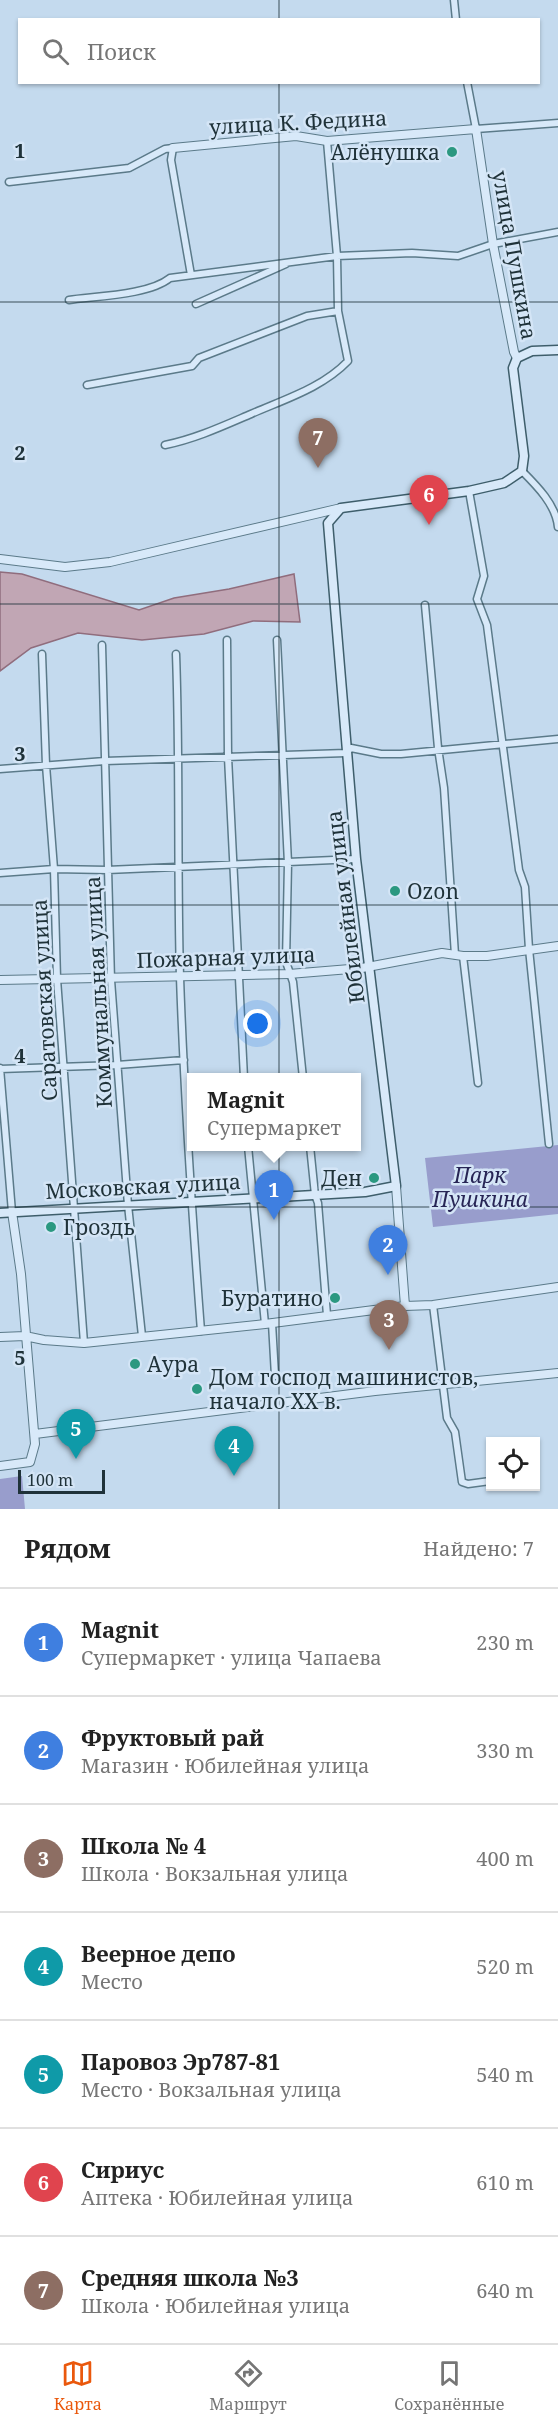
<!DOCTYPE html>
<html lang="ru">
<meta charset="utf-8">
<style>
body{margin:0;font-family:"Noto Serif",serif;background:#f2f2f2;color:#222}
.controls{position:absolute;right:18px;bottom:18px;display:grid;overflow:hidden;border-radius:0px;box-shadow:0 2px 4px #0004}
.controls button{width:54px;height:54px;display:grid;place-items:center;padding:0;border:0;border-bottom:2px solid #e0e0e0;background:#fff;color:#222;font:30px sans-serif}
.scale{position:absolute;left:18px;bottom:15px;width:87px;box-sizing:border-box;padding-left:6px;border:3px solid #1f3239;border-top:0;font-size:16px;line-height:21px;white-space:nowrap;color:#1f3239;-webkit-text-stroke:4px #d4e5f6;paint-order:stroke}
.you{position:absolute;left:258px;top:1024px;width:21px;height:21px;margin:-15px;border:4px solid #fff;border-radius:50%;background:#1a73e8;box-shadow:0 0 0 9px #1a73e833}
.badge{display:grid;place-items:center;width:39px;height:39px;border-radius:50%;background:#ea580c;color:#fff;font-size:20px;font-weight:700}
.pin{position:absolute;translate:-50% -50px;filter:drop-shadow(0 2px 3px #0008)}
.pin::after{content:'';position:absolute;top:32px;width:21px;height:18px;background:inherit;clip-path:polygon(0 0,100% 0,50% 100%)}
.popup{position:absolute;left:187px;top:1073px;width:174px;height:78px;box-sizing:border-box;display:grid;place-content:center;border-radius:0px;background:#fff;filter:drop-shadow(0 2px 4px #0005);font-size:20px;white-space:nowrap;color:#767676}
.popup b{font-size:22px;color:#222}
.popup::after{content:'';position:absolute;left:50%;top:100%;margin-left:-12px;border:12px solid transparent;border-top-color:#fff}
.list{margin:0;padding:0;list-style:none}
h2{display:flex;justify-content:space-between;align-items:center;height:78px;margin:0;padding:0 24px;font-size:26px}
h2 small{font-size:20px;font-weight:400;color:#767676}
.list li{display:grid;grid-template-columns:39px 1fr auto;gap:18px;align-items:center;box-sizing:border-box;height:108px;padding:0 24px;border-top:2px solid #e0e0e0}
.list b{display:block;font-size:22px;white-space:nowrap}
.list p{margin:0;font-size:20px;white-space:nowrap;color:#767676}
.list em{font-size:20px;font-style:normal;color:#767676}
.icon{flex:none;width:33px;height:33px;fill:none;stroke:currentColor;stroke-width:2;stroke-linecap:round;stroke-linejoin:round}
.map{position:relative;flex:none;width:558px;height:1509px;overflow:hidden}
.search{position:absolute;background:#fff;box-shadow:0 2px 4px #0004;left:18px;right:18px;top:18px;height:66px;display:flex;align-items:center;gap:15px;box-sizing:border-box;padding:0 21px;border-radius:0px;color:#767676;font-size:22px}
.sheet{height:834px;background:#fff}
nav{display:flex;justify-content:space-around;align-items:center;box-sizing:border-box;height:84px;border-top:2px solid #e0e0e0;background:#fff;font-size:16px;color:#767676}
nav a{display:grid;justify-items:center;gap:3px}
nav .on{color:#ea580c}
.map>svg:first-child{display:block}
.green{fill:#989dcc}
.water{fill:#c1a6b4;stroke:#906d7d;stroke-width:1.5}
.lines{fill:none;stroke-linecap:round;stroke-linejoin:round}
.minor-casing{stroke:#5b7a89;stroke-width:9}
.tertiary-casing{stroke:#5b7a89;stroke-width:10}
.secondary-casing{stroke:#3e5e6b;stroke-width:11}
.minor{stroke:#d8e9f9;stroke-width:6}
.tertiary{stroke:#d8e9f9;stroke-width:8}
.secondary{stroke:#d8e9f9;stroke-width:8}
.grid{fill:none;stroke:#1f3239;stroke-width:1.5;stroke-opacity:0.55}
.poi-dot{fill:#2b9880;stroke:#d4e5f6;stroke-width:2}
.labels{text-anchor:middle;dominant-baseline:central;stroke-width:5;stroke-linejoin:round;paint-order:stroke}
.street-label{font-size:21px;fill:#1f3239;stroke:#d4e5f6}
.poi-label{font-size:21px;fill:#1f3239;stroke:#d4e5f6;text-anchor:start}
.park-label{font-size:21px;font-style:italic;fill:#272555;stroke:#d4e5f6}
.grid-label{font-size:20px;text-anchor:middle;font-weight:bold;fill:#1f3239;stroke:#d4e5f6;stroke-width:5;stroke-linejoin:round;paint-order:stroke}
</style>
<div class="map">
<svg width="558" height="1509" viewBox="0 0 558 1509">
<rect width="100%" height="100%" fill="#c4daee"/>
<path class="green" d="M558,1145V1214L433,1227L425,1158Z
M22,1476L25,1509H0V1479Z"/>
<path class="water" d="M0,572L22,574L139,610L174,598L229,589L294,574L300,622L253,621L204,634L142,640L78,633L31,648L0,671Z"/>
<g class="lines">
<defs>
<path id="minor" d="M454,0L456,20
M467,82L476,129L558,123
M9,182L129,168L165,149L173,148L171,160L191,275
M69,300C97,296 149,295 170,278L337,256L412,253L458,256L493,244L558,232
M196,304L286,264
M87,385L192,366L199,358L307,316L338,311
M165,445C195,439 223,426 251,414C285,399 322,388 348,361L338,311L337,256L327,141
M522,471C537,486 556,505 558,527
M469,491L484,576L477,599L487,625L519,870L525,887L529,949L549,1144
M425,605L438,748L444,788L455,955
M227,640L228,757L244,1078
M277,640L288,863L286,962L293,982L303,1078
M102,645L111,980L128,1205L142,1336
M42,654L46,765L54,869L57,979L84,1343
M176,654C180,762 177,869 180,977C184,1095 192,1213 201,1331
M0,769L105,761L346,753L351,748L381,754H401L558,739
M0,873L54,869L107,870L356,859
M463,956L478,1083
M0,1068L12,1212
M0,1069L117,1065L184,1060
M248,1146L265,1324
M310,1146L315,1195L318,1203L327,1315
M433,1305L447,1418L455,1432L462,1482L468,1484L490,1481
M272,1323L275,1376"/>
<path id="tertiary" d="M173,148L296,136L327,141L476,129L493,244L514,352L517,358
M0,559L65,567L110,562L341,508
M0,980L289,974L362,968L442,953L463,956H487L558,946
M396,1186L405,1306
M0,1337L25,1336L44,1340L84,1343L265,1324L405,1306L433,1305L558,1287
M35,1434L375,1391L558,1373
M0,1466L30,1462L35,1444L21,1274L12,1212"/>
<path id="secondary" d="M0,1213L365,1192L396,1186L356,859L328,523L341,508L469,491L504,483L522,471L524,456L513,368L517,358L532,351L558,350"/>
</defs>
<use href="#minor" class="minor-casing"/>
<use href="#tertiary" class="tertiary-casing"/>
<use href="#secondary" class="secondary-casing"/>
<use href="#minor" class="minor"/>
<use href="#tertiary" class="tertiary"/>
<use href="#secondary" class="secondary"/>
</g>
<path class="grid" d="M279,0V20M279,82V1509M0,302H558M0,604H558M0,905H558M0,1207H558"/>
<g class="poi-dot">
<circle cx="452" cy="152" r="6"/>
<circle cx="395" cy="891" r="6"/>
<circle cx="374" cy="1178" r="6"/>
<circle cx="51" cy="1227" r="6"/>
<circle cx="335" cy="1298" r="6"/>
<circle cx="135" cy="1364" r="6"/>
<circle cx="197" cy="1389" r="6"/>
</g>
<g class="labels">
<g class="street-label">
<text transform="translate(298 122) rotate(-3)">улица К. Федина</text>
<text transform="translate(515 255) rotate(80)">улица Пушкина</text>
<text transform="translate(345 907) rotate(-97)">Юбилейная улица</text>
<text transform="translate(226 957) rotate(-2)">Пожарная улица</text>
<text transform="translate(98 992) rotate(-93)">Коммунальная улица</text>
<text transform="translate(44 1000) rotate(-93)">Саратовская улица</text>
<text transform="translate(143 1186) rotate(-3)">Московская улица</text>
</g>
<g class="poi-label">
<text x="440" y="152" text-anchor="end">Алёнушка</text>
<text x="407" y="891">Ozon</text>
<text x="362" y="1178" text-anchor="end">Ден</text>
<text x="63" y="1227">Гроздь</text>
<text x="323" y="1298" text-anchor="end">Буратино</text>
<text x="147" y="1364">Аура</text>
<text x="209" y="1377">Дом господ машинистов,<tspan x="209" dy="24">начало XX в.</tspan></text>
</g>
<g class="park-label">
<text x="480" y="1175">Парк<tspan x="480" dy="24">Пушкина</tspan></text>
</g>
</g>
<g class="grid-label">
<text x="20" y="158">1</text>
<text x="20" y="460">2</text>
<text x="20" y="761">3</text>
<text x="20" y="1063">4</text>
<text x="20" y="1365">5</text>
</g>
</svg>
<div class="controls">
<button><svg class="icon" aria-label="locate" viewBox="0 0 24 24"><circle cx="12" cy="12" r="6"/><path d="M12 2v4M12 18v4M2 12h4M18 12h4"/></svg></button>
</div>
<div class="scale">100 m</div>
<div class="you"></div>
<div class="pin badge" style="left:274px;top:1220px;background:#3f7fe0">1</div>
<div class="popup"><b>Magnit</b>Супермаркет</div>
<div class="pin badge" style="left:388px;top:1275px;background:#3f7fe0">2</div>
<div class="pin badge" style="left:389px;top:1350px;background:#8d6e63">3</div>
<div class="pin badge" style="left:234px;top:1476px;background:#0f9aa8">4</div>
<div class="pin badge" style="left:76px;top:1459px;background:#0f9aa8">5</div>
<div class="pin badge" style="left:429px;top:525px;background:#e0444e">6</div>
<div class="pin badge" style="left:318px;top:468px;background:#8d6e63">7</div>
<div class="search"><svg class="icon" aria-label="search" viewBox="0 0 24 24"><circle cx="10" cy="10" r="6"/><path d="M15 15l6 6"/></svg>Поиск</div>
</div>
<section class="sheet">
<h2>Рядом<small>Найдено: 7</small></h2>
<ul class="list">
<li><span class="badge" style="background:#3f7fe0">1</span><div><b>Magnit</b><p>Супермаркет · улица Чапаева</p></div><em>230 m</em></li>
<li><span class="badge" style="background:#3f7fe0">2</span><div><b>Фруктовый рай</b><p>Магазин · Юбилейная улица</p></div><em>330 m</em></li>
<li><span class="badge" style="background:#8d6e63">3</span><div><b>Школа № 4</b><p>Школа · Вокзальная улица</p></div><em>400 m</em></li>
<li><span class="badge" style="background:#0f9aa8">4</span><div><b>Веерное депо</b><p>Место</p></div><em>520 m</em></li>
<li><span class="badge" style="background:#0f9aa8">5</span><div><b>Паровоз Эр787-81</b><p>Место · Вокзальная улица</p></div><em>540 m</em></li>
<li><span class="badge" style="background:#e0444e">6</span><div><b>Сириус</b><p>Аптека · Юбилейная улица</p></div><em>610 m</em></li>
<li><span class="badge" style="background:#8d6e63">7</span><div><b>Средняя школа №3</b><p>Школа · Юбилейная улица</p></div><em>640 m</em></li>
</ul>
</section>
<nav>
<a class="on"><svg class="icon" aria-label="map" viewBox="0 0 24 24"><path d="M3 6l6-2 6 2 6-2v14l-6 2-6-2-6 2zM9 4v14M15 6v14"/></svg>Карта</a>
<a><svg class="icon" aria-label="directions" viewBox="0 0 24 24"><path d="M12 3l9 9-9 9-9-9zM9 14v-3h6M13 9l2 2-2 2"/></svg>Маршрут</a>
<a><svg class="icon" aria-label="saved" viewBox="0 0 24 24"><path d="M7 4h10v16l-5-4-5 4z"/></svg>Сохранённые</a>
</nav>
